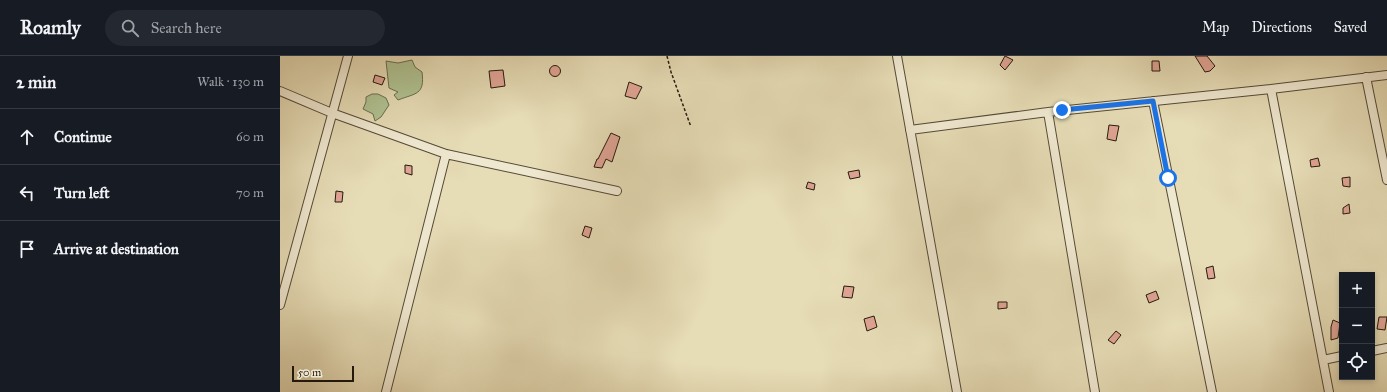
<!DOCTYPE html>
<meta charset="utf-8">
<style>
body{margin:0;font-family:"IM FELL Great Primer",serif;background:#242831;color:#f1f3f6}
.controls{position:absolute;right:12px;bottom:12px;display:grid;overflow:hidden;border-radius:0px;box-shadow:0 2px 6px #0003}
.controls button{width:36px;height:36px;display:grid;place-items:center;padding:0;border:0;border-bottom:1px solid #363941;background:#171b24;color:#f1f3f6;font:20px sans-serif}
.scale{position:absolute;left:12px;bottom:10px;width:62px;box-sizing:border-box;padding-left:4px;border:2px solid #25190d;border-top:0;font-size:11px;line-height:14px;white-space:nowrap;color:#25190d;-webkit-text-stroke:3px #efe8d0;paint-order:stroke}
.stop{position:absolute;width:12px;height:12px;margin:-9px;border:3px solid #1a73e8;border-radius:50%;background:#fff}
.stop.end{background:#1a73e8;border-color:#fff;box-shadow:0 1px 4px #0008}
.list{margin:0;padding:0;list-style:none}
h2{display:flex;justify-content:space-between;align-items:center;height:52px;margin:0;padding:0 16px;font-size:17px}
h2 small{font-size:13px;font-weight:400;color:#9ea1a6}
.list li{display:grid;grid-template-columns:26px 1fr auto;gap:12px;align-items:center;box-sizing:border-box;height:56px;padding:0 16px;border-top:1px solid #363941}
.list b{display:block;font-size:15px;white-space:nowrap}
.list em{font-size:13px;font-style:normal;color:#9ea1a6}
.icon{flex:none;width:22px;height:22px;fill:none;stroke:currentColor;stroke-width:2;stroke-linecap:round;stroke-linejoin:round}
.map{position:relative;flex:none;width:1107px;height:336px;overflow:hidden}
header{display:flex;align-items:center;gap:24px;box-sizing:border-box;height:56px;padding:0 20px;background:#171b24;border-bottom:1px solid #363941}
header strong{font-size:19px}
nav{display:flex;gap:22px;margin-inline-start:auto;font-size:14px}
.search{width:280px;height:36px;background:#242831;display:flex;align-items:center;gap:10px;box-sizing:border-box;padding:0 14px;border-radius:22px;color:#9ea1a6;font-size:15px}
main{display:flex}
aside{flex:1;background:#171b24}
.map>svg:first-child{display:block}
.green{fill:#b0c292;stroke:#6a6e50}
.building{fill:#e0a494;stroke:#25190d}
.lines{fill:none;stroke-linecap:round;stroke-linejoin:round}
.minor-casing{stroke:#554a37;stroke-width:10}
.path{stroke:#25190d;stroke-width:1.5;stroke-dasharray:3 2;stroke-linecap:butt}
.minor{stroke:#efe8d0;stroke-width:8}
.route{stroke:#1a73e8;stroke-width:5}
</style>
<header>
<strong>Roamly</strong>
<div class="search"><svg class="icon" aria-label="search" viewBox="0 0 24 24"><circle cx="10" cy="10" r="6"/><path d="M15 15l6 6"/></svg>Search here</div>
<nav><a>Map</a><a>Directions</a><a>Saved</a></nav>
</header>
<main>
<aside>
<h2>2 min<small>Walk · 130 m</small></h2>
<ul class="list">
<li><svg class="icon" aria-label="ahead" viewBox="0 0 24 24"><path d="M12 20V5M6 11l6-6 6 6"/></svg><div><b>Continue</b></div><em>60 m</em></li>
<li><svg class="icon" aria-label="left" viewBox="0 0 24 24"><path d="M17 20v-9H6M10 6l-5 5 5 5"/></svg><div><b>Turn left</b></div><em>70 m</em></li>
<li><svg class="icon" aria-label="arrive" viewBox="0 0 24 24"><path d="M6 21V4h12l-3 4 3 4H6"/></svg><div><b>Arrive at destination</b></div></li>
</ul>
</aside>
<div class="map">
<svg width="1107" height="336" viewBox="0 0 1107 336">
<rect width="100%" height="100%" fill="#e6dcb6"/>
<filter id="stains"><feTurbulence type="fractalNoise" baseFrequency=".005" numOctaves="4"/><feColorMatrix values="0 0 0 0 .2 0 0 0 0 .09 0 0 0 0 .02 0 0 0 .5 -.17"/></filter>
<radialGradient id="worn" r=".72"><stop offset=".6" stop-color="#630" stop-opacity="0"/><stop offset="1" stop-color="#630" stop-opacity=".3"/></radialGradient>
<path class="green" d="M132,4L135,11L142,16C145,39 136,37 118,44L114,39L118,36L109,32L106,5L118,7Z
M92,38H98L106,42L109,49L101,61L95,65L93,58L83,53L86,46V41Z"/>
<path class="building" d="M725,0L733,4L725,14L720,9Z
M915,0H927L935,10L930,15L925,16Z
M872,5H879L880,15H872Z
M269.5 15a5.5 5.5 0 1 1 11 0a5.5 5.5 0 1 1-11 0Z
M223,14L225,30L211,32L209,15Z
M95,19L105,22L102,29L93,26Z
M349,26L362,31L356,43L345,40Z
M829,69L839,70L836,85L827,83Z
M331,77L340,81L332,106L326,103L322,112L314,111L317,103H318Z
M1038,102L1040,110L1031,111L1030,104Z
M125,109L132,110V119L125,117Z
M579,114L580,121L570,123L568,116Z
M1070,121V131L1063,130L1062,122Z
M528,126L535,128L534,134L526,132Z
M56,135L63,136L62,146H55Z
M1069,148L1070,157L1063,158V152Z
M305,170L312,172L309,182L302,179Z
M933,210L935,222L928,223L926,212Z
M564,230L574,231L572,242L562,241Z
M876,235L879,243L869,247L866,239Z
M718,246H727V252L718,253Z
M594,260L597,271L587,275L584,263Z
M1099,261H1107L1105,274L1097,273Z
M1053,264L1060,267L1058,282L1051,284V271Z
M836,275L841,279L834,288L828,284Z"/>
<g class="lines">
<defs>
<path id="minor" d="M617,0L677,336
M1086,21L1107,124
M991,33L1049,336
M0,35L52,57L166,98L337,135
M873,45L932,336
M768,56L815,336
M630,74L768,56L991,33L1107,19
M0,249L68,0
M1092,295L1107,292
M1043,304L1062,300
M106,336L166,98"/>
</defs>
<use href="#minor" class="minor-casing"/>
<path class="path" d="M387,0L391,16L411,71"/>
<use href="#minor" class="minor"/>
</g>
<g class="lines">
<path class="route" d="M782,54L873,45L888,122"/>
</g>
<rect width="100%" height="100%" filter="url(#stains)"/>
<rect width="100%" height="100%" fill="url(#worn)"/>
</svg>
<div class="controls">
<button>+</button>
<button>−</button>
<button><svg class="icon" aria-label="locate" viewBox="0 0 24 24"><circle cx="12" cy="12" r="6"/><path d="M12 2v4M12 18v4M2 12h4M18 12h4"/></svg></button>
</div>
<div class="scale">50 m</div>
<div class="stop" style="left:888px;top:122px"></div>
<div class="stop end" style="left:782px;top:54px"></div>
</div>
</main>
